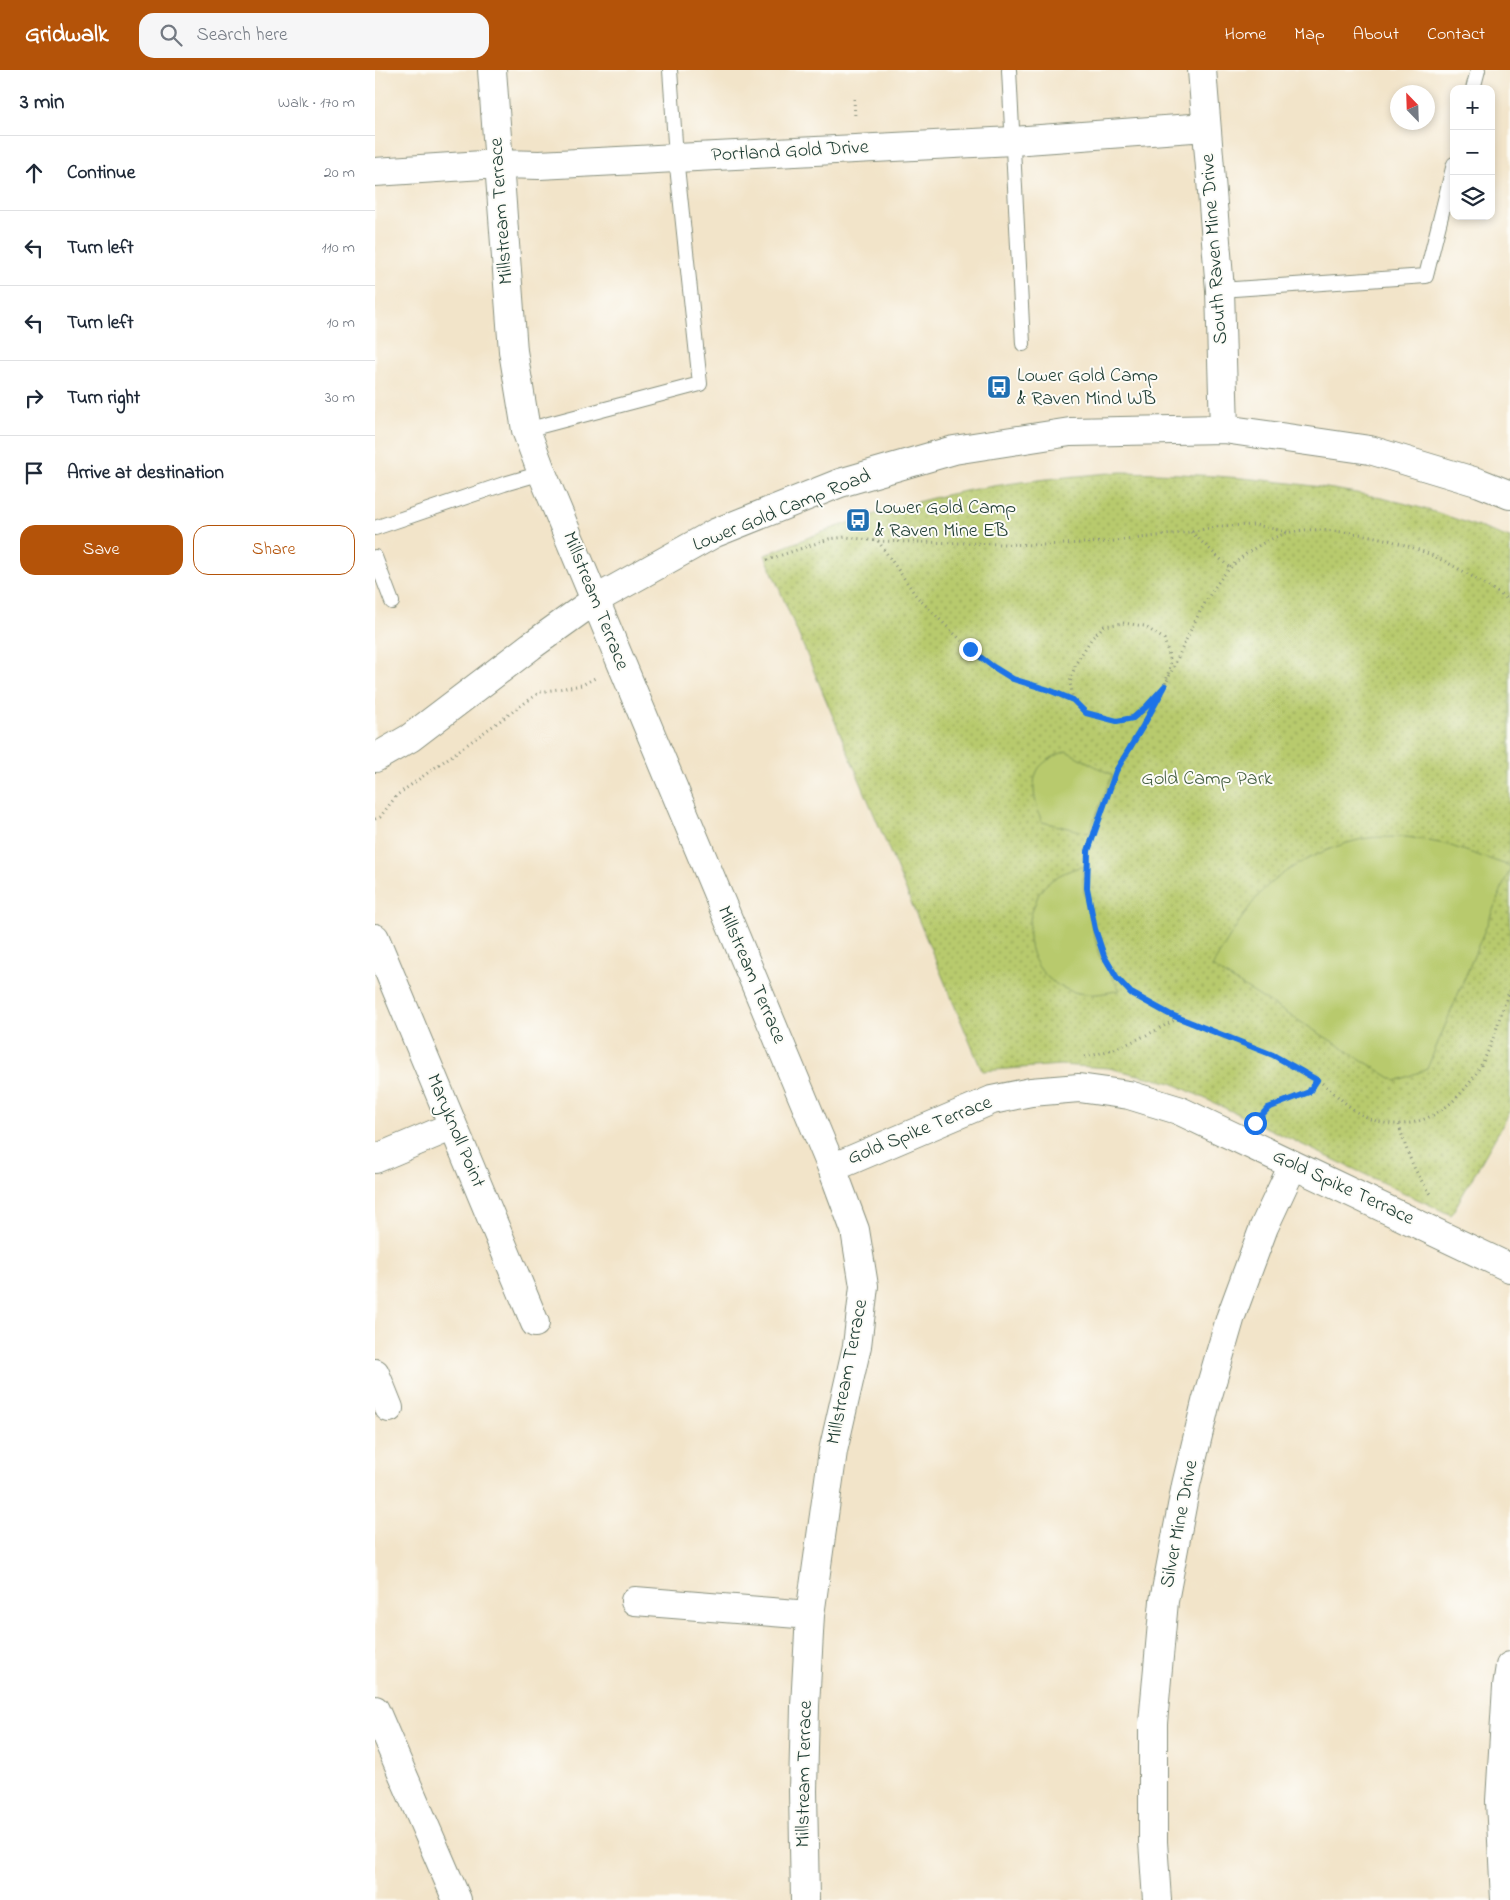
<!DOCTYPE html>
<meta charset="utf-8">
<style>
body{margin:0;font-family:"Indie Flower",sans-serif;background:#f6f6f7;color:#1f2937}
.controls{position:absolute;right:15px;top:15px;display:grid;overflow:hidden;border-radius:10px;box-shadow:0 2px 8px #0003}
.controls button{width:45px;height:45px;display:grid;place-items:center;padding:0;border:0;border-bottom:1px solid #e0e1e3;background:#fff;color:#1f2937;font:25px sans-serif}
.compass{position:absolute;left:1015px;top:15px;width:45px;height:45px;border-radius:50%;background:#fff;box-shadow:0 2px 8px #0003;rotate:337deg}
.stop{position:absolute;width:15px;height:15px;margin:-11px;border:4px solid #1a73e8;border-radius:50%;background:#fff}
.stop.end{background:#1a73e8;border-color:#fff;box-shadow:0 1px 5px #0008}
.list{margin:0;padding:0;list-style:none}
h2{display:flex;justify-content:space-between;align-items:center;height:65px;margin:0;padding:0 20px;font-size:21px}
h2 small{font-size:16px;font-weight:400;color:#747a83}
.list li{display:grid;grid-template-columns:32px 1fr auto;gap:15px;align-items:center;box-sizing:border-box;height:75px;padding:0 20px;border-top:1px solid #e0e1e3}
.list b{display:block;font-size:19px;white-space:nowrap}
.list em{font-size:16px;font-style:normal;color:#747a83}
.actions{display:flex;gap:10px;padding:15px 20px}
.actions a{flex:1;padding:11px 0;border:1px solid #b45309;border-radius:15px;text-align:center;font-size:18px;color:#b45309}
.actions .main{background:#b45309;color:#fff}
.icon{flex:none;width:28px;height:28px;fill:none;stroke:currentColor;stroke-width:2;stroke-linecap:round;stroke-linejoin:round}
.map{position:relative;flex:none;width:1135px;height:1830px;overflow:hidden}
header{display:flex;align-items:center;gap:30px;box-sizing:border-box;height:70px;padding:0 25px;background:#b45309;color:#fff}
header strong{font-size:24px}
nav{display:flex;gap:28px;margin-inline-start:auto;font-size:18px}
.search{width:350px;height:45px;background:#f6f6f7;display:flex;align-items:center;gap:12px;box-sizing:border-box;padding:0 18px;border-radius:15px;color:#747a83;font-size:19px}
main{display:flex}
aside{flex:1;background:#fff}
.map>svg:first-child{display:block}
.park{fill:url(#park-dots);stroke:#6c8450}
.pitch{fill:#b8ca6d;stroke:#6c8450}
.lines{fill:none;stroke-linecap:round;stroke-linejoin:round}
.service-casing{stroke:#88907e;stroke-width:16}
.minor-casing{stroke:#88907e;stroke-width:30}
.tertiary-casing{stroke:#88907e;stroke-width:30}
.path{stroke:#88907e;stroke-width:3;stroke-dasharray:1 4;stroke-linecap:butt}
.service{stroke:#fff;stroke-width:14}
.minor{stroke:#fff;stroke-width:28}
.tertiary{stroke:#fff;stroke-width:28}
.route{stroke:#1a73e8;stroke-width:6}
.labels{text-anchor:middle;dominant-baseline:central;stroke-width:4;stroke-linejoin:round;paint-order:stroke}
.street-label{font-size:20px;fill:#1f3d34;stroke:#fdfcf7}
.poi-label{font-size:20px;fill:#1f3d34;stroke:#fdfcf7;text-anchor:start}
.park-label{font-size:20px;fill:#456042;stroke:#fdfcf7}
</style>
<header>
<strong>Gridwalk</strong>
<div class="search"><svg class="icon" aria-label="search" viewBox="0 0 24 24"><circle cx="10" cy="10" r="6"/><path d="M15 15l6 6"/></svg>Search here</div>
<nav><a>Home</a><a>Map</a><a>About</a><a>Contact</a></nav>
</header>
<main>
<aside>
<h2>3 min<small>Walk · 170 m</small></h2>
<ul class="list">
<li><svg class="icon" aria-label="ahead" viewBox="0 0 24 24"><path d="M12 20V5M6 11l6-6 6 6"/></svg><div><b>Continue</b></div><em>20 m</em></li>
<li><svg class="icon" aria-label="left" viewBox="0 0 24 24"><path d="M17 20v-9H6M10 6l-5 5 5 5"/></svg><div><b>Turn left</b></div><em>110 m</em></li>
<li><svg class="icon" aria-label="left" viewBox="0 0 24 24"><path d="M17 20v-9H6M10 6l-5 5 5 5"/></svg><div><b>Turn left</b></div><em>10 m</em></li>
<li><svg class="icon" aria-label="right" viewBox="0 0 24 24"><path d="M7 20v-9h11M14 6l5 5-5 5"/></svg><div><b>Turn right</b></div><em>30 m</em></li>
<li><svg class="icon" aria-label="arrive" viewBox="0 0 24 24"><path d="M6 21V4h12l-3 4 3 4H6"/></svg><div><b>Arrive at destination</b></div></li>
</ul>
<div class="actions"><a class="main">Save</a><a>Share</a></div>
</aside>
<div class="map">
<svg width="1135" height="1830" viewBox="0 0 1135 1830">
<defs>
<pattern id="park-dots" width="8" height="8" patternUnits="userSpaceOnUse" patternTransform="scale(1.25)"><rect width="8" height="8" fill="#b8ca6d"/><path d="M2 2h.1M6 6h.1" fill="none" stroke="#95a55a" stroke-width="1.8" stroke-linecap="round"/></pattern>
</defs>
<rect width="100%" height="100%" fill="#fdfcf7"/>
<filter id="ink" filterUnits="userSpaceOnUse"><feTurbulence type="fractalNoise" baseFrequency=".02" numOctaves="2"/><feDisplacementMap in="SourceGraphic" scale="10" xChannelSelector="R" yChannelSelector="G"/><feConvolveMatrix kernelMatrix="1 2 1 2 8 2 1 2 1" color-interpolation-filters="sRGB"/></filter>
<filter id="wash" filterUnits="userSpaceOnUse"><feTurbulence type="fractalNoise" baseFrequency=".0096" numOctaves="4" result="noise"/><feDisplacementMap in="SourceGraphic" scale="20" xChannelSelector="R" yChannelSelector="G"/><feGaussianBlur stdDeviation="1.12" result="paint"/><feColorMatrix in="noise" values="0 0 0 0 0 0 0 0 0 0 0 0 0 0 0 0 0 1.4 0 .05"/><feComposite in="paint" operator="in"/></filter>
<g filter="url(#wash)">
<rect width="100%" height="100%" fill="#f2e4c9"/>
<path class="park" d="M746,402C835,404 924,410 1011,429C1053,438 1095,454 1135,468V1042L1076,1145L797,1013L734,998L685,995L607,1001L390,485C449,460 511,438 575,424C631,412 689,407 746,402Z"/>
<path class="pitch" d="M691,681L737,705L714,763L667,752C661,737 654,713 664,698C670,690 682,685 691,681Z
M1032,767L1070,774L1135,796V799L1052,999L1021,1011L837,897C851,873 865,848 883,826C905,798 958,774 993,768C1006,766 1019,768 1032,767Z
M707,796L709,821L724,885L745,920C731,923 718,926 703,923C662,914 644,874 659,836C661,832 662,826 665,822C674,808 692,801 707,796Z"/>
</g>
<g filter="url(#ink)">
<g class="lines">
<defs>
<path id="service" d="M634,0L648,274
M1098,19L1103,0
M845,220L1051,206L1079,94
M151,360L325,314L301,87L295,0
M0,458L129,414L167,403
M0,487L17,532"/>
<path id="minor" d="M117,0L138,281L151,360L167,403L457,1098L480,1160L489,1216L482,1276L458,1381L435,1545L430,1636L428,1721L430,1830
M827,0L845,220L849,359
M0,102L123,94L164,95L638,71L831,57
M0,868L160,1253
M0,1089L78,1056
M457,1098L617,1030L656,1022L704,1018L754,1025L803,1040L1135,1198
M0,1303L14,1338
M260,1531L435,1545
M0,1640L82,1830
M782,1830L778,1772V1653L789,1531L811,1415L831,1332L856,1246L889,1157L918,1095
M1130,1830L1125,1731L1132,1616L1135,1596"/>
<path id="tertiary" d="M0,688L35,668L156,576L220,530L340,463L465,413L579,380L695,362L849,359L995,380L1105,413L1135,425"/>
</defs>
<use href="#service" class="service-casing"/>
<use href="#minor" class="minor-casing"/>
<use href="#tertiary" class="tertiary-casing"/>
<path class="path" d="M479,29L480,48
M816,462L855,498
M503,471L542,527L595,579L617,596L638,609L674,620L698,630
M392,490L454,469L471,467L502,471L668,475L732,472L815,462L846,456L881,455L913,462
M1135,531C1081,494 1033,468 967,462C949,460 933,458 916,462C895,467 872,481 856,497C829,524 808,578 791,613C783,630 774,647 764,663C756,676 747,688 741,702C736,713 732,726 728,737C723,751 716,765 713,780C706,814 721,879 742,908C767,942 853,966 894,983C911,991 928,1001 944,1011C961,1023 975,1041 995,1049C1052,1070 1097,1023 1116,974C1123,956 1127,938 1135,920
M748,553L769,556L789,569L796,592L790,616L771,637L758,647L742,651L711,643L698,630L695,612L701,593L717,568L729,556Z
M0,749L5,747L22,725L165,622L207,615L220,608
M710,987C743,980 774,965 803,948
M886,1046L893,1038L934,1022L942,1010
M1024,1055C1031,1080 1040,1106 1058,1126"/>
<use href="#service" class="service"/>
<use href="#minor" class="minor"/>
<use href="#tertiary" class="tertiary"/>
</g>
</g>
<g class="lines" filter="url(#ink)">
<path class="route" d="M595,579L617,596L638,609L674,620L698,630L711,643L742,651L758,648L771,637L790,616L768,656L741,701L713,781L712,818L720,859L729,886L742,908L756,923L794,944L898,985L942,1010L934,1022L893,1038L880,1053"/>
</g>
<defs>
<symbol id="bus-square" viewBox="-11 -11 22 22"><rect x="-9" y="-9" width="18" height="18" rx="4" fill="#1f6fb2" stroke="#fdfcf7"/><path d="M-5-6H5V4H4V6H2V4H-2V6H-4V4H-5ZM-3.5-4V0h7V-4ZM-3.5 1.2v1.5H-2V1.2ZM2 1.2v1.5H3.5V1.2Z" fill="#fff"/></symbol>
</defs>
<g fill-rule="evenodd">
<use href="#bus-square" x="610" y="303" width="28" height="28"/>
<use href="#bus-square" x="469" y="436" width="28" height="28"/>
</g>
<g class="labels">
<g class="street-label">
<text transform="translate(415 82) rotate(-3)">Portland Gold Drive</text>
<text transform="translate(127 141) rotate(-94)">Millstream Terrace</text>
<text transform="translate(840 179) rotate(-94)">South Raven Mine Drive</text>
<text transform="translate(407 441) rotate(-22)">Lower Gold Camp Road</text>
<text transform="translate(220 531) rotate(68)">Millstream Terrace</text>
<text transform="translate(376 905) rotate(67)">Millstream Terrace</text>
<text transform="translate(80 1061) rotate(67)">Maryknoll Point</text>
<text transform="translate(545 1061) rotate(-22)">Gold Spike Terrace</text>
<text transform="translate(968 1118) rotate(25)">Gold Spike Terrace</text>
<text transform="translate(473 1302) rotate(-79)">Millstream Terrace</text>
<text transform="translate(805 1454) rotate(-79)">Silver Mine Drive</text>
<text transform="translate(430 1704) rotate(-89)">Millstream Terrace</text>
</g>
<g class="poi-label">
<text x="642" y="306">Lower Gold Camp<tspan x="642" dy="23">&amp; Raven Mind WB</tspan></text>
<text x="500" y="438">Lower Gold Camp<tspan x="500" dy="23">&amp; Raven Mine EB</tspan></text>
</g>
<g class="park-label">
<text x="832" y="709">Gold Camp Park</text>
</g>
</g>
</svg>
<div class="controls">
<button>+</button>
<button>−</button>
<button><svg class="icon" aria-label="layers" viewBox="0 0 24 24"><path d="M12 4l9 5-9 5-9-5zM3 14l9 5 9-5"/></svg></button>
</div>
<svg class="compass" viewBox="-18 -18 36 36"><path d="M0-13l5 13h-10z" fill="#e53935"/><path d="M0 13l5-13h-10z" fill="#747a83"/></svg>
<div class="stop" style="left:880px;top:1053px"></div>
<div class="stop end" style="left:595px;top:579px"></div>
</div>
</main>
